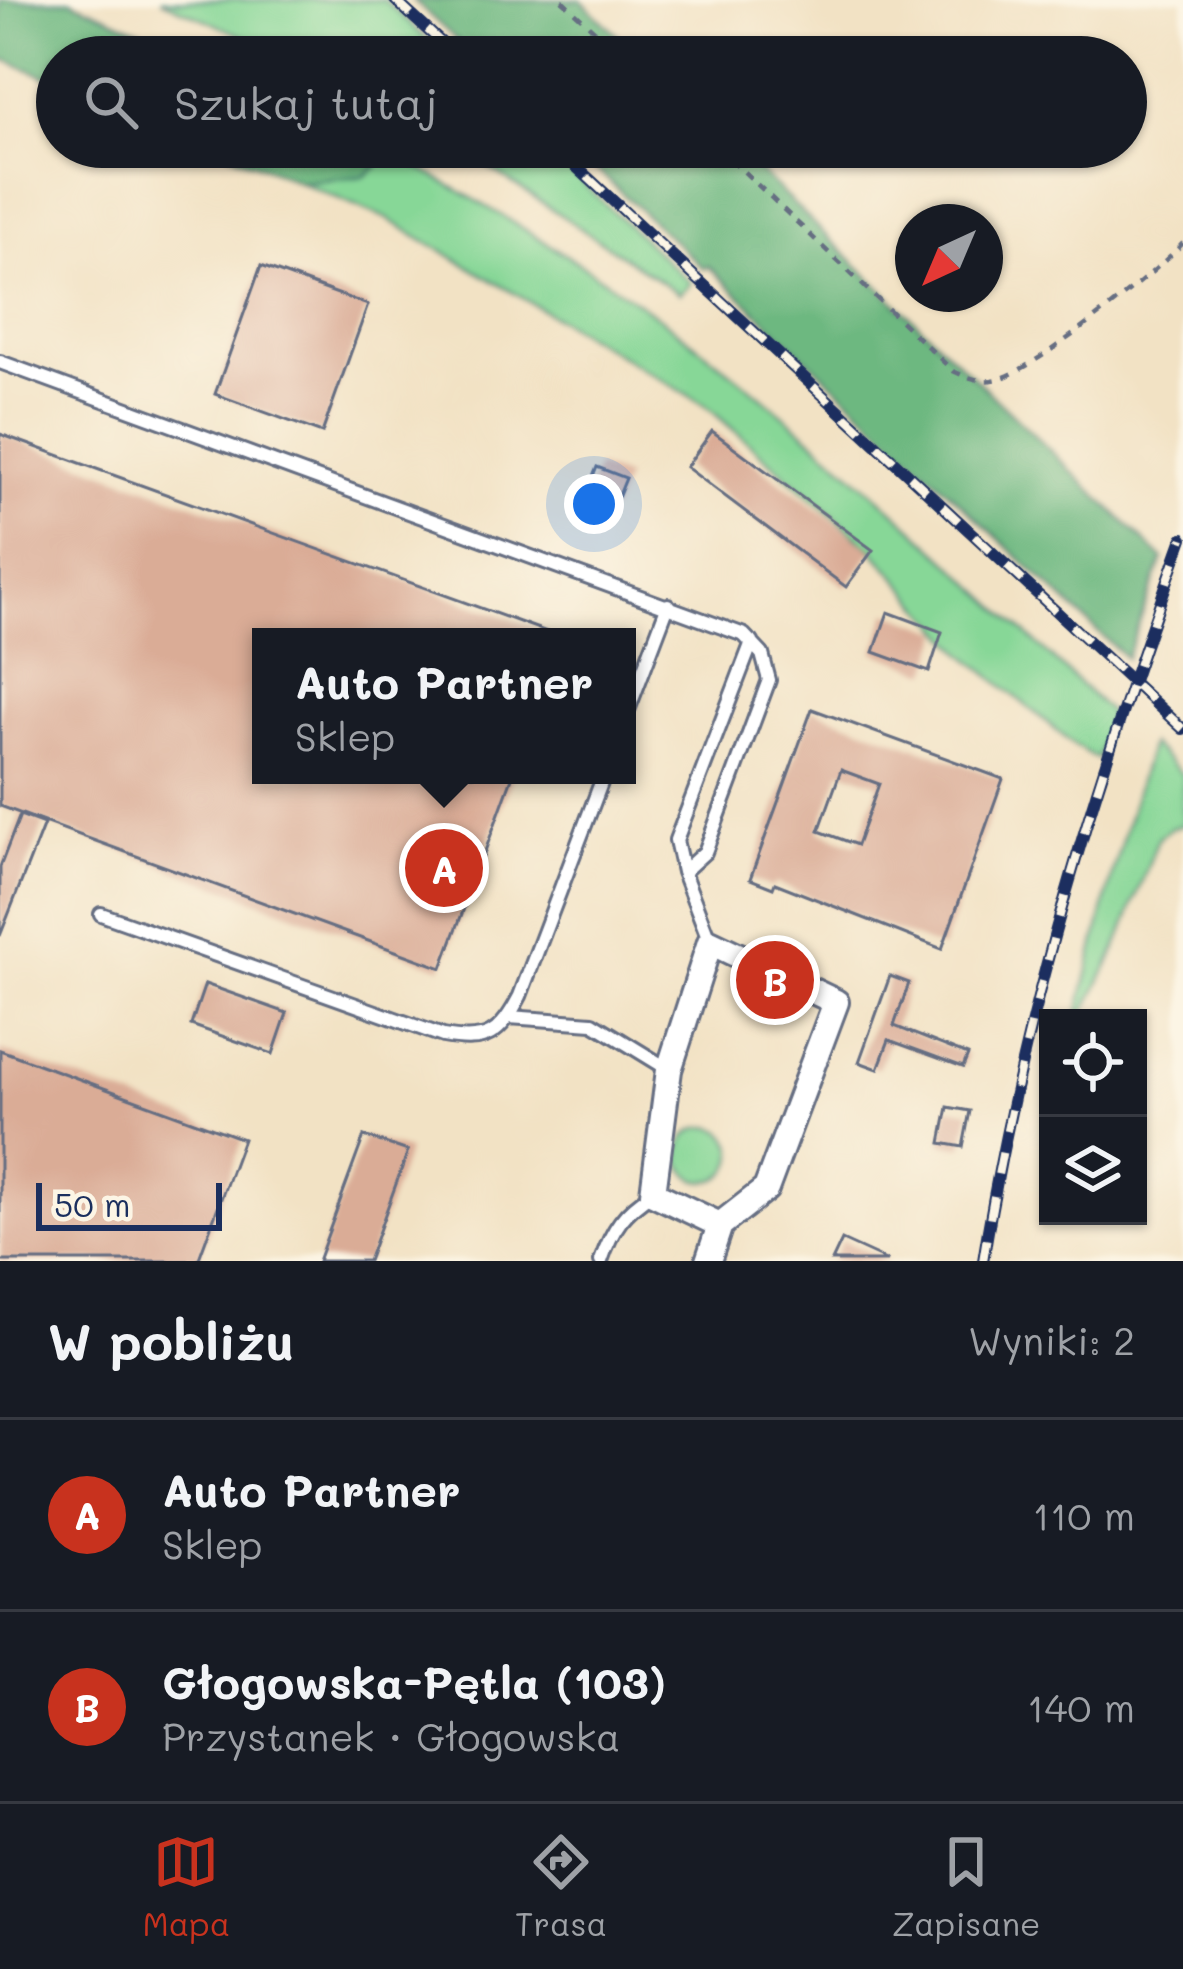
<!DOCTYPE html>
<html lang="pl">
<meta charset="utf-8">
<style>
body{margin:0;font-family:Mali,sans-serif;background:#242831;color:#f1f3f6}
.controls{position:absolute;right:36px;bottom:36px;display:grid;overflow:hidden;border-radius:0px;box-shadow:0 3px 9px #0004}
.controls button{width:108px;height:108px;display:grid;place-items:center;padding:0;border:0;border-bottom:3px solid #363941;background:#171b24;color:#f1f3f6;font:60px sans-serif}
.compass{position:absolute;left:895px;top:204px;width:108px;height:108px;border-radius:50%;background:#171b24;box-shadow:0 3px 9px #0004;rotate:224deg}
.scale{position:absolute;left:36px;bottom:30px;width:186px;box-sizing:border-box;padding-left:12px;border:6px solid #1b2f5e;border-top:0;font-size:33px;line-height:42px;white-space:nowrap;color:#1b2f5e;-webkit-text-stroke:9px #fcf5e5;paint-order:stroke}
.you{position:absolute;left:594px;top:504px;width:42px;height:42px;margin:-30px;border:9px solid #fff;border-radius:50%;background:#1a73e8;box-shadow:0 0 0 18px #1a73e833}
.badge{display:grid;place-items:center;width:78px;height:78px;border-radius:50%;background:#c8321e;color:#fff;font-size:39px;font-weight:700}
.pin{position:absolute;translate:-50% -50%;border:6px solid #fff;box-shadow:0 3px 12px #0006}
.popup{position:absolute;left:252px;top:628px;width:384px;height:156px;box-sizing:border-box;display:grid;place-content:center;border-radius:0px;background:#171b24;filter:drop-shadow(0 3px 9px #0005);font-size:39px;white-space:nowrap;color:#9ea1a6}
.popup b{font-size:45px;color:#f1f3f6}
.popup::after{content:'';position:absolute;left:50%;top:100%;margin-left:-24px;border:24px solid transparent;border-top-color:#171b24}
.list{margin:0;padding:0;list-style:none}
h2{display:flex;justify-content:space-between;align-items:center;height:156px;margin:0;padding:0 48px;font-size:51px}
h2 small{font-size:39px;font-weight:400;color:#9ea1a6}
.list li{display:grid;grid-template-columns:78px 1fr auto;gap:36px;align-items:center;box-sizing:border-box;height:192px;padding:0 48px;border-top:3px solid #363941}
.list b{display:block;font-size:45px;white-space:nowrap}
.list p{margin:0;font-size:39px;white-space:nowrap;color:#9ea1a6}
.list em{font-size:39px;font-style:normal;color:#9ea1a6}
.icon{flex:none;width:66px;height:66px;fill:none;stroke:currentColor;stroke-width:2;stroke-linecap:round;stroke-linejoin:round}
.map{position:relative;flex:none;width:1183px;height:1261px;overflow:hidden}
.search{position:absolute;background:#171b24;box-shadow:0 3px 9px #0004;left:36px;right:36px;top:36px;height:132px;display:flex;align-items:center;gap:30px;box-sizing:border-box;padding:0 42px;border-radius:66px;color:#9ea1a6;font-size:45px}
.sheet{height:540px;background:#171b24}
nav{display:flex;justify-content:space-around;align-items:center;box-sizing:border-box;height:168px;border-top:3px solid #363941;background:#171b24;font-size:33px;color:#9ea1a6}
nav a{display:grid;justify-items:center;gap:6px}
nav .on{color:#c8321e}
.map>svg:first-child{display:block}
.green{fill:#87d797;stroke:#51837a;stroke-width:3}
.forest{fill:#6db880;stroke:#44746f;stroke-width:3}
.building{fill:#daac96;fill-rule:evenodd}
.lines{fill:none;stroke-linecap:round;stroke-linejoin:round}
.lane-casing{stroke:#666e82;stroke-width:18}
.street-casing{stroke:#666e82;stroke-width:30}
.path{stroke:#666e82;stroke-width:4.5;stroke-dasharray:9 9;stroke-linecap:butt}
.lane{stroke:#fff;stroke-width:12}
.street{stroke:#fff;stroke-width:24}
.rail-casing{stroke:#1b2f5e;stroke-width:12}
.rail{stroke:#fcf5e5;stroke-width:8;stroke-dasharray:22;stroke-linecap:butt}
</style>
<div class="map">
<svg width="1183" height="1261" viewBox="0 0 1183 1261">
<rect width="100%" height="100%" fill="#fcf5e5"/>
<filter id="ink" filterUnits="userSpaceOnUse"><feTurbulence type="fractalNoise" baseFrequency=".00833" numOctaves="2"/><feDisplacementMap in="SourceGraphic" scale="24" xChannelSelector="R" yChannelSelector="G"/><feConvolveMatrix kernelMatrix="1 2 1 2 8 2 1 2 1" color-interpolation-filters="sRGB"/></filter>
<filter id="wash" filterUnits="userSpaceOnUse"><feTurbulence type="fractalNoise" baseFrequency=".004" numOctaves="4" result="noise"/><feDisplacementMap in="SourceGraphic" scale="48" xChannelSelector="R" yChannelSelector="G"/><feGaussianBlur stdDeviation="2.7" result="paint"/><feColorMatrix in="noise" values="0 0 0 0 0 0 0 0 0 0 0 0 0 0 0 0 0 1.4 0 .05"/><feComposite in="paint" operator="in"/></filter>
<g filter="url(#wash)">
<rect width="100%" height="100%" fill="#f2e2c4"/>
<path class="green" d="M161,0H384L446,57H290Z
M372,147H381C477,199 571,255 660,318C822,436 965,576 1110,713L1097,759L1074,745L964,654L873,550L705,405L386,218L299,182L365,176L376,153Z
M458,147H543L691,283L680,294Z
M1150,744L1183,775V825L1171,828L1158,839L1116,950L1082,1018H1077L1113,871Z
M680 1154a27 27 0 1 1 54 0a27 27 0 1 1-54 0Z"/>
<path class="forest" d="M0,0H70L202,57H57V81L0,58Z
M413,0H581L640,57H475Z
M216,147H372L377,167L365,176L299,182Z
M572,147H734L1163,559L1126,658L708,266L704,269Z"/>
<g id="blocks">
<path class="building" d="M261,266L368,305L322,433L215,394Z
M712,431L873,550L846,587L686,467Z
M0,434L558,636L261,637V775H513L442,968L0,806Z
M597,467L626,478L613,510L584,499Z
M585,506L608,515L600,534L578,526Z
M888,612L942,632L929,672L874,652Z
M812,709L1003,779L942,949L775,883L773,888L750,879ZM841,770L879,784L857,845L819,831Z
M20,815L44,824L0,936V867Z
M890,976L909,983L894,1026L968,1055L963,1067L889,1040L878,1069L859,1062Z
M205,984L287,1013L273,1054L191,1025Z
M0,1050L243,1139L198,1261H0Z
M948,1107L970,1111L963,1147L941,1143Z
M364,1136L408,1151L368,1261H318Z
M842,1240L888,1261H832Z"/>
</g>
</g>
<g filter="url(#ink)">
<use href="#blocks" fill-opacity="0" stroke="#666e82" stroke-width="3"/>
<g class="lines">
<defs>
<path id="lane" d="M0,362L744,635L762,654L769,680L705,852L683,872
M627,713L668,605
M101,914L443,1036C487,1044 500,1035 520,996L604,775
M710,942L683,872L676,840L752,642
M509,1017L593,1023L668,1069
M601,1261C612,1229 624,1211 653,1193"/>
<path id="street" d="M708,1261L720,1225L766,1189L836,1002L710,942L669,1070L653,1193L720,1225"/>
</defs>
<use href="#lane" class="lane-casing"/>
<use href="#street" class="street-casing"/>
<path class="path" d="M562,0L623,57
M718,147L953,371C969,378 981,383 998,379C1032,372 1157,272 1183,243"/>
<use href="#lane" class="lane"/>
<use href="#street" class="street"/>
<defs>
<path id="rail" d="M395,0L457,57
M555,147L1183,729
M983,1261C1022,1013 1098,773 1183,538"/>
</defs>
<use href="#rail" class="rail-casing"/>
<use href="#rail" class="rail"/>
</g>
</g>
</svg>
<div class="controls">
<button><svg class="icon" aria-label="locate" viewBox="0 0 24 24"><circle cx="12" cy="12" r="6"/><path d="M12 2v4M12 18v4M2 12h4M18 12h4"/></svg></button>
<button><svg class="icon" aria-label="layers" viewBox="0 0 24 24"><path d="M12 4l9 5-9 5-9-5zM3 14l9 5 9-5"/></svg></button>
</div>
<svg class="compass" viewBox="-18 -18 36 36"><path d="M0-13l5 13h-10z" fill="#e53935"/><path d="M0 13l5-13h-10z" fill="#9ea1a6"/></svg>
<div class="scale">50 m</div>
<div class="you"></div>
<div class="pin badge" style="left:444px;top:868px">A</div>
<div class="popup"><b>Auto Partner</b>Sklep</div>
<div class="pin badge" style="left:775px;top:980px">B</div>
<div class="search"><svg class="icon" aria-label="search" viewBox="0 0 24 24"><circle cx="10" cy="10" r="6"/><path d="M15 15l6 6"/></svg>Szukaj tutaj</div>
</div>
<section class="sheet">
<h2>W pobliżu<small>Wyniki: 2</small></h2>
<ul class="list">
<li><span class="badge">A</span><div><b>Auto Partner</b><p>Sklep</p></div><em>110 m</em></li>
<li><span class="badge">B</span><div><b>Głogowska-Pętla (103)</b><p>Przystanek · Głogowska</p></div><em>140 m</em></li>
</ul>
</section>
<nav>
<a class="on"><svg class="icon" aria-label="map" viewBox="0 0 24 24"><path d="M3 6l6-2 6 2 6-2v14l-6 2-6-2-6 2zM9 4v14M15 6v14"/></svg>Mapa</a>
<a><svg class="icon" aria-label="directions" viewBox="0 0 24 24"><path d="M12 3l9 9-9 9-9-9zM9 14v-3h6M13 9l2 2-2 2"/></svg>Trasa</a>
<a><svg class="icon" aria-label="saved" viewBox="0 0 24 24"><path d="M7 4h10v16l-5-4-5 4z"/></svg>Zapisane</a>
</nav>
